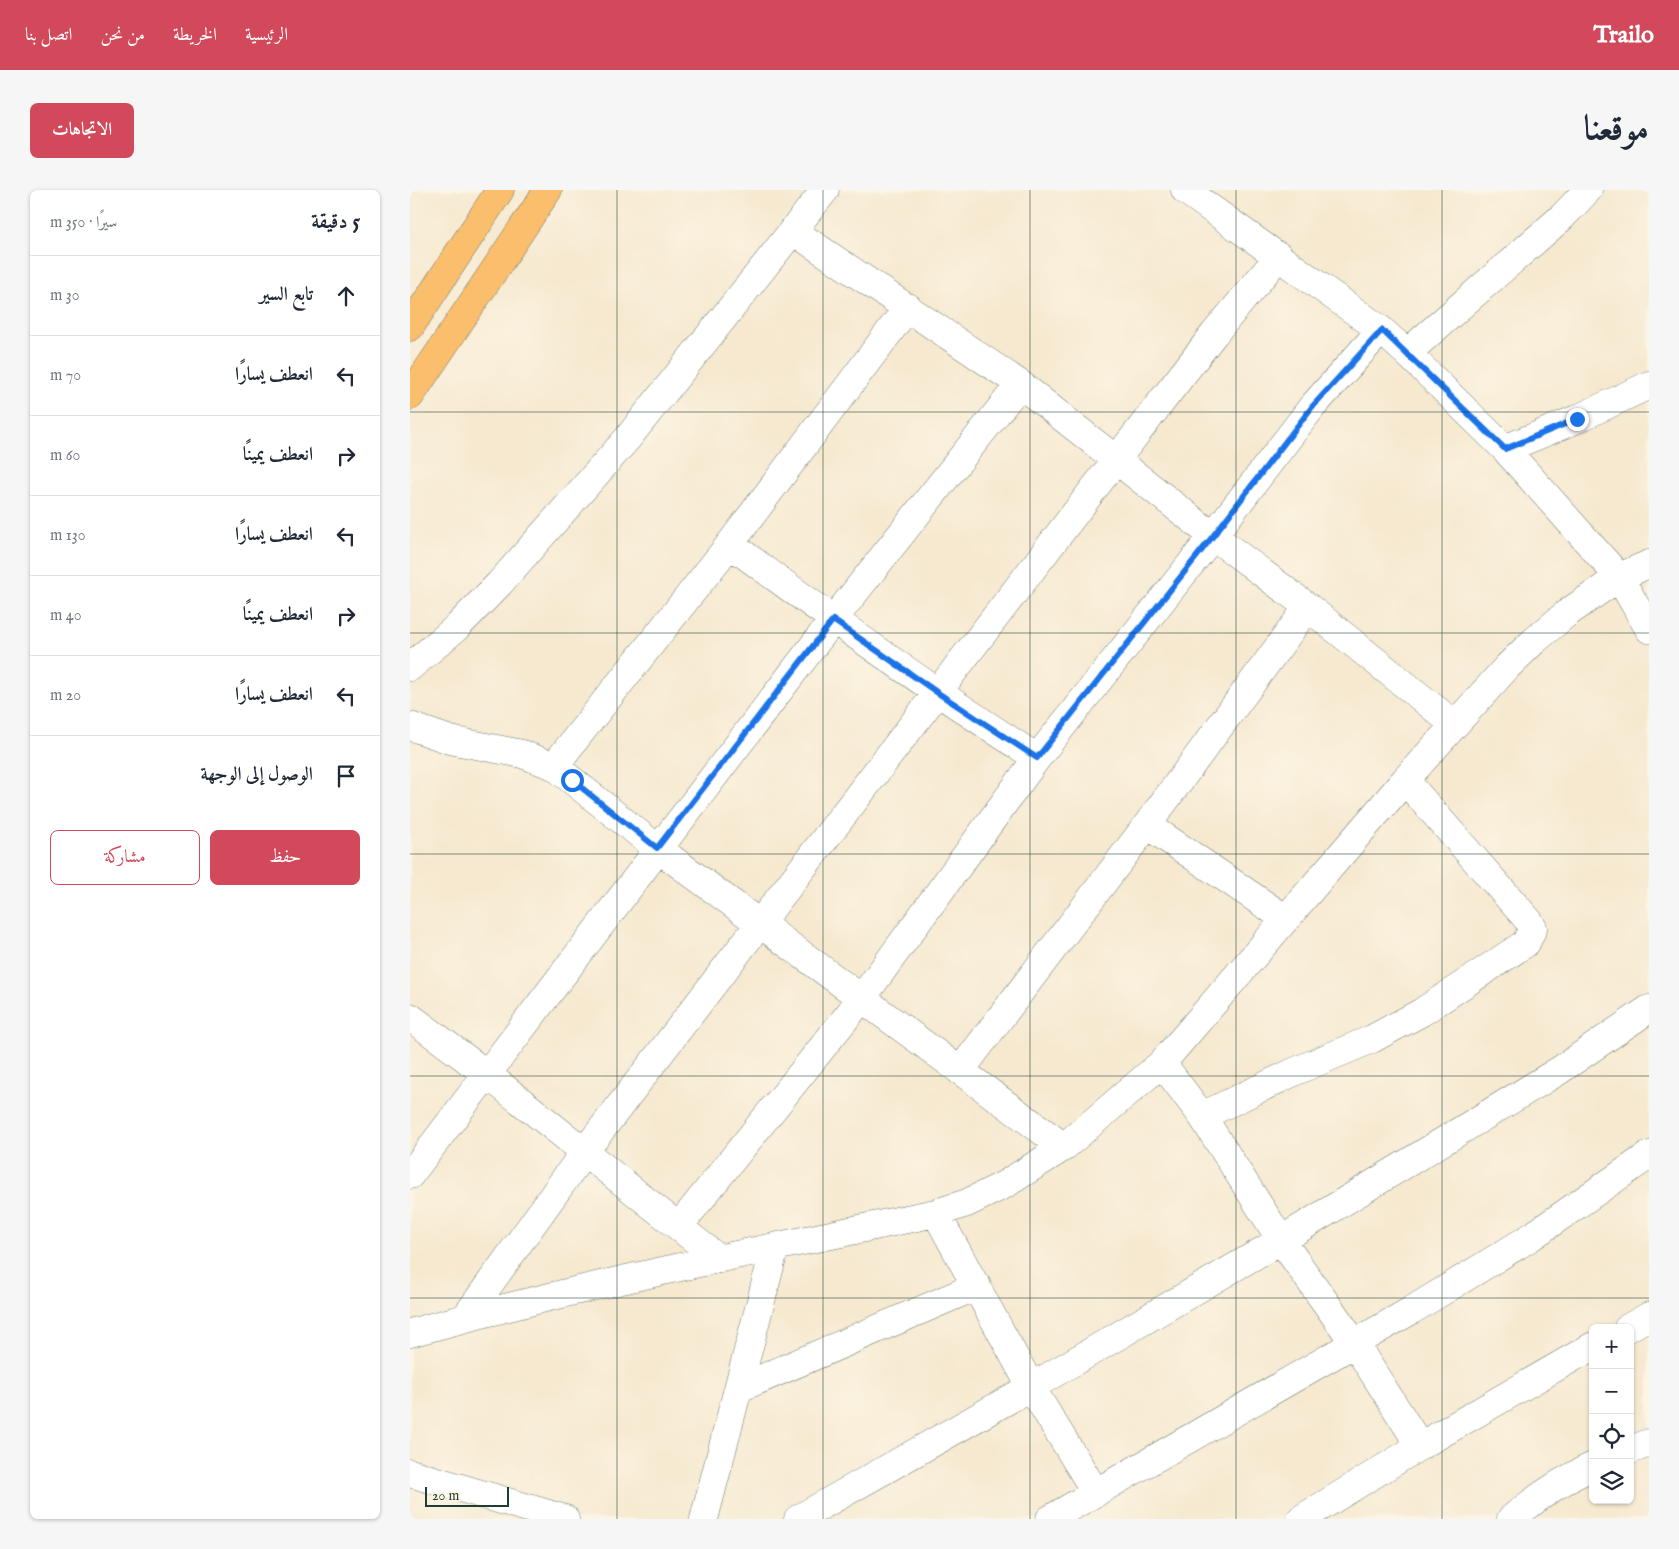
<!DOCTYPE html>
<html lang="ar">
<meta charset="utf-8">
<style>
body{margin:0;font-family:"IM FELL English",Amiri,serif;background:#f6f6f7;color:#1f2937;direction:rtl}
.controls{position:absolute;right:15px;bottom:15px;display:grid;overflow:hidden;border-radius:8px;box-shadow:0 1px 4px #0004}
.controls button{width:45px;height:45px;display:grid;place-items:center;padding:0;border:0;border-bottom:1px solid #e0e1e3;background:#fff;color:#1f2937;font:25px sans-serif}
.scale{position:absolute;left:15px;bottom:12px;width:84px;box-sizing:border-box;padding-left:5px;border:2px solid #1f3d34;border-top:0;font-size:14px;line-height:18px;white-space:nowrap;color:#1f3d34;-webkit-text-stroke:4px #fcf5e5;paint-order:stroke}
.stop{position:absolute;width:15px;height:15px;margin:-11px;border:4px solid #1a73e8;border-radius:50%;background:#fff}
.stop.end{background:#1a73e8;border-color:#fff;box-shadow:0 1px 5px #0008}
.list{margin:0;padding:0;list-style:none}
h2{display:flex;justify-content:space-between;align-items:center;height:65px;margin:0;padding:0 20px;font-size:21px}
h2 small{font-size:16px;font-weight:400;color:#747a83}
.list li{display:grid;grid-template-columns:32px 1fr auto;gap:15px;align-items:center;box-sizing:border-box;height:80px;padding:0 20px;border-top:1px solid #e0e1e3}
.list b{display:block;font-size:19px;white-space:nowrap}
.list em{font-size:16px;font-style:normal;color:#747a83}
.actions{display:flex;gap:10px;padding:15px 20px}
.actions a{flex:1;padding:11px 0;border:1px solid #d1495b;border-radius:8px;text-align:center;font-size:18px;color:#d1495b}
.actions .main{background:#d1495b;color:#fff}
.icon{flex:none;width:28px;height:28px;fill:none;stroke:currentColor;stroke-width:2;stroke-linecap:round;stroke-linejoin:round}
.map{position:relative;flex:none;width:1239px;height:1329px;overflow:hidden;direction:ltr;border-radius:8px}
header{display:flex;align-items:center;gap:30px;box-sizing:border-box;height:70px;padding:0 25px;background:#d1495b;color:#fff}
header strong{font-size:24px}
nav{display:flex;gap:28px;margin-inline-start:auto;font-size:18px}
.intro{display:flex;align-items:center;justify-content:space-between;box-sizing:border-box;height:120px;padding:0 30px}
h1{margin:0;font-size:35px}
.button{padding:12px 22px;border-radius:8px;background:#d1495b;color:#fff;font-size:18px;font-weight:700}
main{display:flex;gap:30px;padding:0 30px}
aside{flex:1;background:#fff;border-radius:8px;box-shadow:0 1px 4px #0004}
.map>svg:first-child{display:block}
.lines{fill:none;stroke-linecap:round;stroke-linejoin:round}
.minor-casing{stroke:#6a796b;stroke-width:29}
.major-casing{stroke:#6a796b;stroke-width:29}
.minor{stroke:#fff;stroke-width:28}
.major{stroke:#fabe6d;stroke-width:28}
.route{stroke:#1a73e8;stroke-width:6}
.grid{fill:none;stroke:#1f3d34;stroke-width:1;stroke-opacity:0.55}
</style>
<header>
<strong>Trailo</strong>
<nav><a>الرئيسية</a><a>الخريطة</a><a>من نحن</a><a>اتصل بنا</a></nav>
</header>
<div class="intro"><h1>موقعنا</h1><a class="button">الاتجاهات</a></div>
<main>
<div class="map">
<svg width="1239" height="1329" viewBox="0 0 1239 1329">
<rect width="100%" height="100%" fill="#fcf5e5"/>
<filter id="ink" filterUnits="userSpaceOnUse"><feTurbulence type="fractalNoise" baseFrequency=".02" numOctaves="2"/><feDisplacementMap in="SourceGraphic" scale="10" xChannelSelector="R" yChannelSelector="G"/><feConvolveMatrix kernelMatrix="1 2 1 2 8 2 1 2 1" color-interpolation-filters="sRGB"/></filter>
<filter id="wash" filterUnits="userSpaceOnUse"><feTurbulence type="fractalNoise" baseFrequency=".0096" numOctaves="4" result="noise"/><feDisplacementMap in="SourceGraphic" scale="20" xChannelSelector="R" yChannelSelector="G"/><feGaussianBlur stdDeviation="1.12" result="paint"/><feColorMatrix in="noise" values="0 0 0 0 0 0 0 0 0 0 0 0 0 0 0 0 0 1.4 0 .05"/><feComposite in="paint" operator="in"/></filter>
<g filter="url(#wash)">
<rect width="100%" height="100%" fill="#f6e9d0"/>
</g>
<g filter="url(#ink)">
<g class="lines">
<defs>
<path id="minor" d="M775,0L971,140L997,163L1152,27L1178,0
M383,41L610,194L803,346L898,417L1044,534
M997,163L1095,259L1209,387L1239,439
M1095,259L1167,229L1239,195
M320,354C420,428 522,500 627,568
M0,477L47,437L89,394L217,249L415,0
M0,536L40,550L112,564L144,576L247,658L654,957
M144,576L320,354L498,117
M737,635L876,729
M0,827L78,885L309,1069
M752,873L792,926L871,1050L945,1154L1010,1256
M550,881L737,635L898,417
M792,926L886,881L962,849L1012,822L1116,753L1123,738L1119,731L995,590
M0,985L423,430L610,194
M526,1023L621,1197L686,1303
M269,1036L452,808L627,568L803,346L902,217L971,140
M55,1128L175,961L706,270L804,144L869,66
M1218,1138L1239,1126
M0,1143C173,1095 350,1060 526,1023L557,1013L594,995L654,957L752,873L995,590L1097,477L1124,451L1156,424L1209,387L1239,374
M330,1198L567,1096
M1220,1260L1239,1253
M0,1283L155,1329
M294,1329L365,1057
M388,1329L621,1197L871,1050L1150,880L1239,819
M640,1329L1002,1120L1121,1047L1239,965
M891,1329L1010,1256L1183,1156
M1101,1329C1127,1307 1152,1290 1183,1276"/>
<path id="major" d="M0,137L90,0
M0,206L138,0"/>
</defs>
<use href="#minor" class="minor-casing"/>
<use href="#major" class="major-casing"/>
<use href="#minor" class="minor"/>
<use href="#major" class="major"/>
</g>
</g>
<g class="lines" filter="url(#ink)">
<path class="route" d="M162,590L247,658L423,430L528,503L627,568L803,346L902,217L972,140L1095,259L1167,229"/>
</g>
<path class="grid" d="M207,0V1329M413,0V1329M620,0V1329M826,0V1329M1032,0V1329M0,222H1239M0,443H1239M0,664H1239M0,886H1239M0,1108H1239"/>
</svg>
<div class="controls">
<button>+</button>
<button>−</button>
<button><svg class="icon" aria-label="locate" viewBox="0 0 24 24"><circle cx="12" cy="12" r="6"/><path d="M12 2v4M12 18v4M2 12h4M18 12h4"/></svg></button>
<button><svg class="icon" aria-label="layers" viewBox="0 0 24 24"><path d="M12 4l9 5-9 5-9-5zM3 14l9 5 9-5"/></svg></button>
</div>
<div class="scale">20 m</div>
<div class="stop" style="left:162px;top:590px"></div>
<div class="stop end" style="left:1167px;top:229px"></div>
</div>
<aside>
<h2>5 دقيقة<small>سيرًا · 350 m</small></h2>
<ul class="list">
<li><svg class="icon" aria-label="ahead" viewBox="0 0 24 24"><path d="M12 20V5M6 11l6-6 6 6"/></svg><div><b>تابع السير</b></div><em>30 m</em></li>
<li><svg class="icon" aria-label="left" viewBox="0 0 24 24"><path d="M17 20v-9H6M10 6l-5 5 5 5"/></svg><div><b>انعطف يسارًا</b></div><em>70 m</em></li>
<li><svg class="icon" aria-label="right" viewBox="0 0 24 24"><path d="M7 20v-9h11M14 6l5 5-5 5"/></svg><div><b>انعطف يمينًا</b></div><em>60 m</em></li>
<li><svg class="icon" aria-label="left" viewBox="0 0 24 24"><path d="M17 20v-9H6M10 6l-5 5 5 5"/></svg><div><b>انعطف يسارًا</b></div><em>130 m</em></li>
<li><svg class="icon" aria-label="right" viewBox="0 0 24 24"><path d="M7 20v-9h11M14 6l5 5-5 5"/></svg><div><b>انعطف يمينًا</b></div><em>40 m</em></li>
<li><svg class="icon" aria-label="left" viewBox="0 0 24 24"><path d="M17 20v-9H6M10 6l-5 5 5 5"/></svg><div><b>انعطف يسارًا</b></div><em>20 m</em></li>
<li><svg class="icon" aria-label="arrive" viewBox="0 0 24 24"><path d="M6 21V4h12l-3 4 3 4H6"/></svg><div><b>الوصول إلى الوجهة</b></div></li>
</ul>
<div class="actions"><a class="main">حفظ</a><a>مشاركة</a></div>
</aside>
</main>
